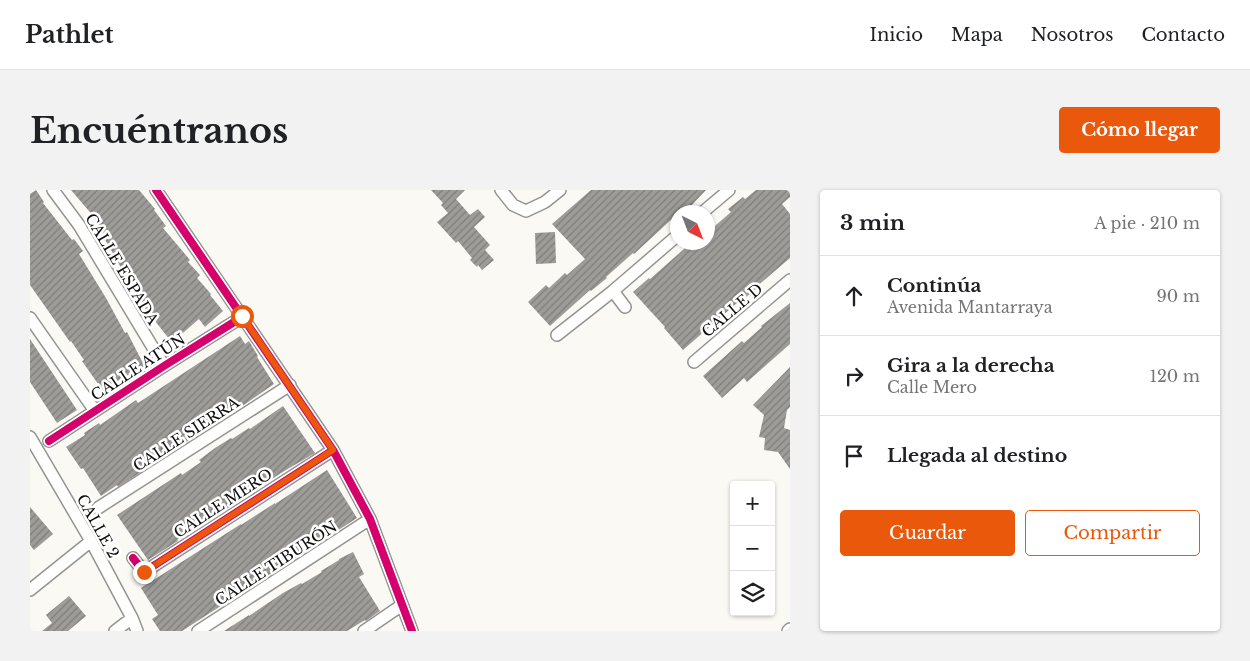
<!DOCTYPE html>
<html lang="es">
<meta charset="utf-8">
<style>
body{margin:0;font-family:"Libre Baskerville",serif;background:#f2f2f2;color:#202124}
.controls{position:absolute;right:15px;bottom:15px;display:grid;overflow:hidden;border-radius:5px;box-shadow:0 1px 4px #0004}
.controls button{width:45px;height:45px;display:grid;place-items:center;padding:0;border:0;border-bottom:1px solid #e0e0e0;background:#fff;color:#202124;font:25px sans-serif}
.compass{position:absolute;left:640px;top:15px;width:45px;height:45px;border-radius:50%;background:#fff;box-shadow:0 1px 4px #0004;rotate:138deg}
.stop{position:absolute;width:15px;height:15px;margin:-11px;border:4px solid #ea580c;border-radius:50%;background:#fff}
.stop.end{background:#ea580c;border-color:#fff;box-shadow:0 1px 5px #0008}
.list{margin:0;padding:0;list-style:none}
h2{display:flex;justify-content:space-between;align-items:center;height:65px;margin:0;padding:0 20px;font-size:21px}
h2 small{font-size:16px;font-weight:400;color:#757577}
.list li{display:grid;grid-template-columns:32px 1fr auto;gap:15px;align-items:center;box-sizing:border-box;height:80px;padding:0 20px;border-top:1px solid #e0e0e0}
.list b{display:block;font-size:19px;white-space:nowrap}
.list p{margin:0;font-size:16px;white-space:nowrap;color:#757577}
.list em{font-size:16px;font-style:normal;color:#757577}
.actions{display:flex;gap:10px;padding:15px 20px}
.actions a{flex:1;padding:11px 0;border:1px solid #ea580c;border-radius:5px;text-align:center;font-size:18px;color:#ea580c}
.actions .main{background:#ea580c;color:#fff}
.icon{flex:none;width:28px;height:28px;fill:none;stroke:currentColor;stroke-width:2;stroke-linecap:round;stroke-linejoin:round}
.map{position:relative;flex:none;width:760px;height:441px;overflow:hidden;border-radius:5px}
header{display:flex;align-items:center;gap:30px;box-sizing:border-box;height:70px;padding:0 25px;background:#fff;border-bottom:1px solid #e0e0e0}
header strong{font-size:24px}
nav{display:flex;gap:28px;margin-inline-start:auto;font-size:18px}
.intro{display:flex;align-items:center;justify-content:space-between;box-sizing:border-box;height:120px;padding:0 30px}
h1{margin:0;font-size:35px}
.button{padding:12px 22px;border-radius:5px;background:#ea580c;color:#fff;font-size:18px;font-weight:700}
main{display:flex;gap:30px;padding:0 30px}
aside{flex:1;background:#fff;border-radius:5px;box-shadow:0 1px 4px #0004}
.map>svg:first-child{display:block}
.building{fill:url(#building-hatch)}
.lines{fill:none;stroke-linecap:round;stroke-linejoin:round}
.street-casing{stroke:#949492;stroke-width:14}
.street{stroke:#fefefd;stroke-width:11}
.cycleway-casing{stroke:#fff;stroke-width:11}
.cycleway{stroke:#d6006c;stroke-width:8}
.route{stroke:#ea580c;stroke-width:6}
.labels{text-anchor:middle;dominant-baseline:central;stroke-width:5;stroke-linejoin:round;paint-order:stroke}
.street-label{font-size:15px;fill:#0e0e0e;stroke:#fff}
</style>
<header>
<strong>Pathlet</strong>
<nav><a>Inicio</a><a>Mapa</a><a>Nosotros</a><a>Contacto</a></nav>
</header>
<div class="intro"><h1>Encuéntranos</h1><a class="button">Cómo llegar</a></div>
<main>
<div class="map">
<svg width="760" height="441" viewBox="0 0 760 441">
<defs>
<pattern id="building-hatch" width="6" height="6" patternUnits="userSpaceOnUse" patternTransform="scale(1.25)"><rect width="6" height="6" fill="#9e9c99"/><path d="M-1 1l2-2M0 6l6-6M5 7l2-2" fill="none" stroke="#7f7e7b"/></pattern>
</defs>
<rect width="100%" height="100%" fill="#faf9f4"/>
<path class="building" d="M6,0L14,12L13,13L42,50L44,49L53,61L49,64L76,108L95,143L97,142L115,177L92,188L73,201L52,171L54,170L41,151L40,152L0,95V4Z
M41,0H109L125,19L124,20L136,36L133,38L160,70L158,72L170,85L167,88L181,104L180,105L193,121L175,137L169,129L146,149L144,147L140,150L114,117L115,116L93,81L73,46L75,45L64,27Z
M401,0H435L426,9L440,25L448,19L455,27L444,37L460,55L455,60L464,70L452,80L448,75L447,77L440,70L442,68L428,51L426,53L407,32L418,23L411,15L413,13Z
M561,0H676L659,18L653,22H648V27L644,30L643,28L604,64L603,63L576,87L577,88L561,101L560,100L520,136L498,112L516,95L519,98L535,83L537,85L555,69L522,34Z
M726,0H760V7L752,14L760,24V68L725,98L726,99L716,107L715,106L653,160L634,138L635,137L603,102L619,88L620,89L662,52H678V42L701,22L698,19L713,7L715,9Z
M525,42L526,73L506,74L505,43Z
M760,113V154L717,192L714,188L692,208L673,186L712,151L714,153L732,137L731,136Z
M210,146L215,154L219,151L228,166L227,167L244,194L208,219L207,218L171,241V242L137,265L88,297L87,295L71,306L53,278L51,279L36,257L55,245L54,243L69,233L70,235L106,210L108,213Z
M0,149L47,220L27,233L0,192Z
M760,177V217L757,220L754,238L760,240V279L748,262L734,260L735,248L729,247L734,225L723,215Z
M253,216L285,263L251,283L168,338L167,337L147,350L148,351L118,370L87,325L151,283L152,285L171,272L169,270L185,258L201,248L202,249L219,238L220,239Z
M297,280L327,328L152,441H130L122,429L128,425L111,398L211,334V335L245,313V314Z
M0,317L23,344L4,360L0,355Z
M323,362L334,384L329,387L350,421L336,431L335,430L317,441H194L219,425V426L253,403L271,393L272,394L292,382L291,381L309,370V369Z
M39,406L56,426L38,441H12L22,433L16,425Z"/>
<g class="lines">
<defs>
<path id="street" d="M23,0L49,35L134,176
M126,0L303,260L340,329L382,441
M471,0L483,15L496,21L515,12L530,0
M673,22L699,0
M583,101L595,117
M0,128L65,221
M527,145L583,101L648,45
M664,172L760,90
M0,247L61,351L102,428L107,441
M19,251L134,176L212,127
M68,318L260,195
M103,368L114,382L303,260
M0,400L61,351
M85,441L102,428
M168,441L340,329
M334,441L372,415
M758,441L760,439"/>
</defs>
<use href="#street" class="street-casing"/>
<use href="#street" class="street"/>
<defs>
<path id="cycleway" d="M126,0L303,260L340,329L382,441
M19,251L134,176L212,127
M103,368L114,382L303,260"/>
</defs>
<use href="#cycleway" class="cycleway-casing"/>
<use href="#cycleway" class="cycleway"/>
</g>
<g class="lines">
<path class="route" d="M114,382L303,260L212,126"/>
</g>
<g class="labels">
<g class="street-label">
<text transform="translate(92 79) rotate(59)">CALLE ESPADA</text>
<text transform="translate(702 120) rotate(-40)">CALLE D</text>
<text transform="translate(108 177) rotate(-33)">CALLE ATÚN</text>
<text transform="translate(156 244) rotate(-33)">CALLE SIERRA</text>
<text transform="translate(193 313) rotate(-33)">CALLE MERO</text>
<text transform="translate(68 336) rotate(61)">CALLE 2</text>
<text transform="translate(246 373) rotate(-33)">CALLE TIBURÓN</text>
</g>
</g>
</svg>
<div class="controls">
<button>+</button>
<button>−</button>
<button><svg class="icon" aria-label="layers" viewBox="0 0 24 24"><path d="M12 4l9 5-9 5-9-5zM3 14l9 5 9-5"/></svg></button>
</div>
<svg class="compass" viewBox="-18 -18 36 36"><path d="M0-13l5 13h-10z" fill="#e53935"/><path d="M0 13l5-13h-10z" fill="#757577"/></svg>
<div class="stop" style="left:212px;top:126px"></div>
<div class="stop end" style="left:114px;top:382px"></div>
</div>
<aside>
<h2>3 min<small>A pie · 210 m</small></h2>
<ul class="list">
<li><svg class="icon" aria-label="ahead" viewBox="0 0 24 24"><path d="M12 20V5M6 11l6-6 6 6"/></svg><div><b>Continúa</b><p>Avenida Mantarraya</p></div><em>90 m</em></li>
<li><svg class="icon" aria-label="right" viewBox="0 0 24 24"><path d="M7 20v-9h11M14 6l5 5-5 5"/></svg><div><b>Gira a la derecha</b><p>Calle Mero</p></div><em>120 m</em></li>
<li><svg class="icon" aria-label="arrive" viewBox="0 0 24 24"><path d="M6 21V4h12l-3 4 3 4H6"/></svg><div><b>Llegada al destino</b></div></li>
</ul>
<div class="actions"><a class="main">Guardar</a><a>Compartir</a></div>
</aside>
</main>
